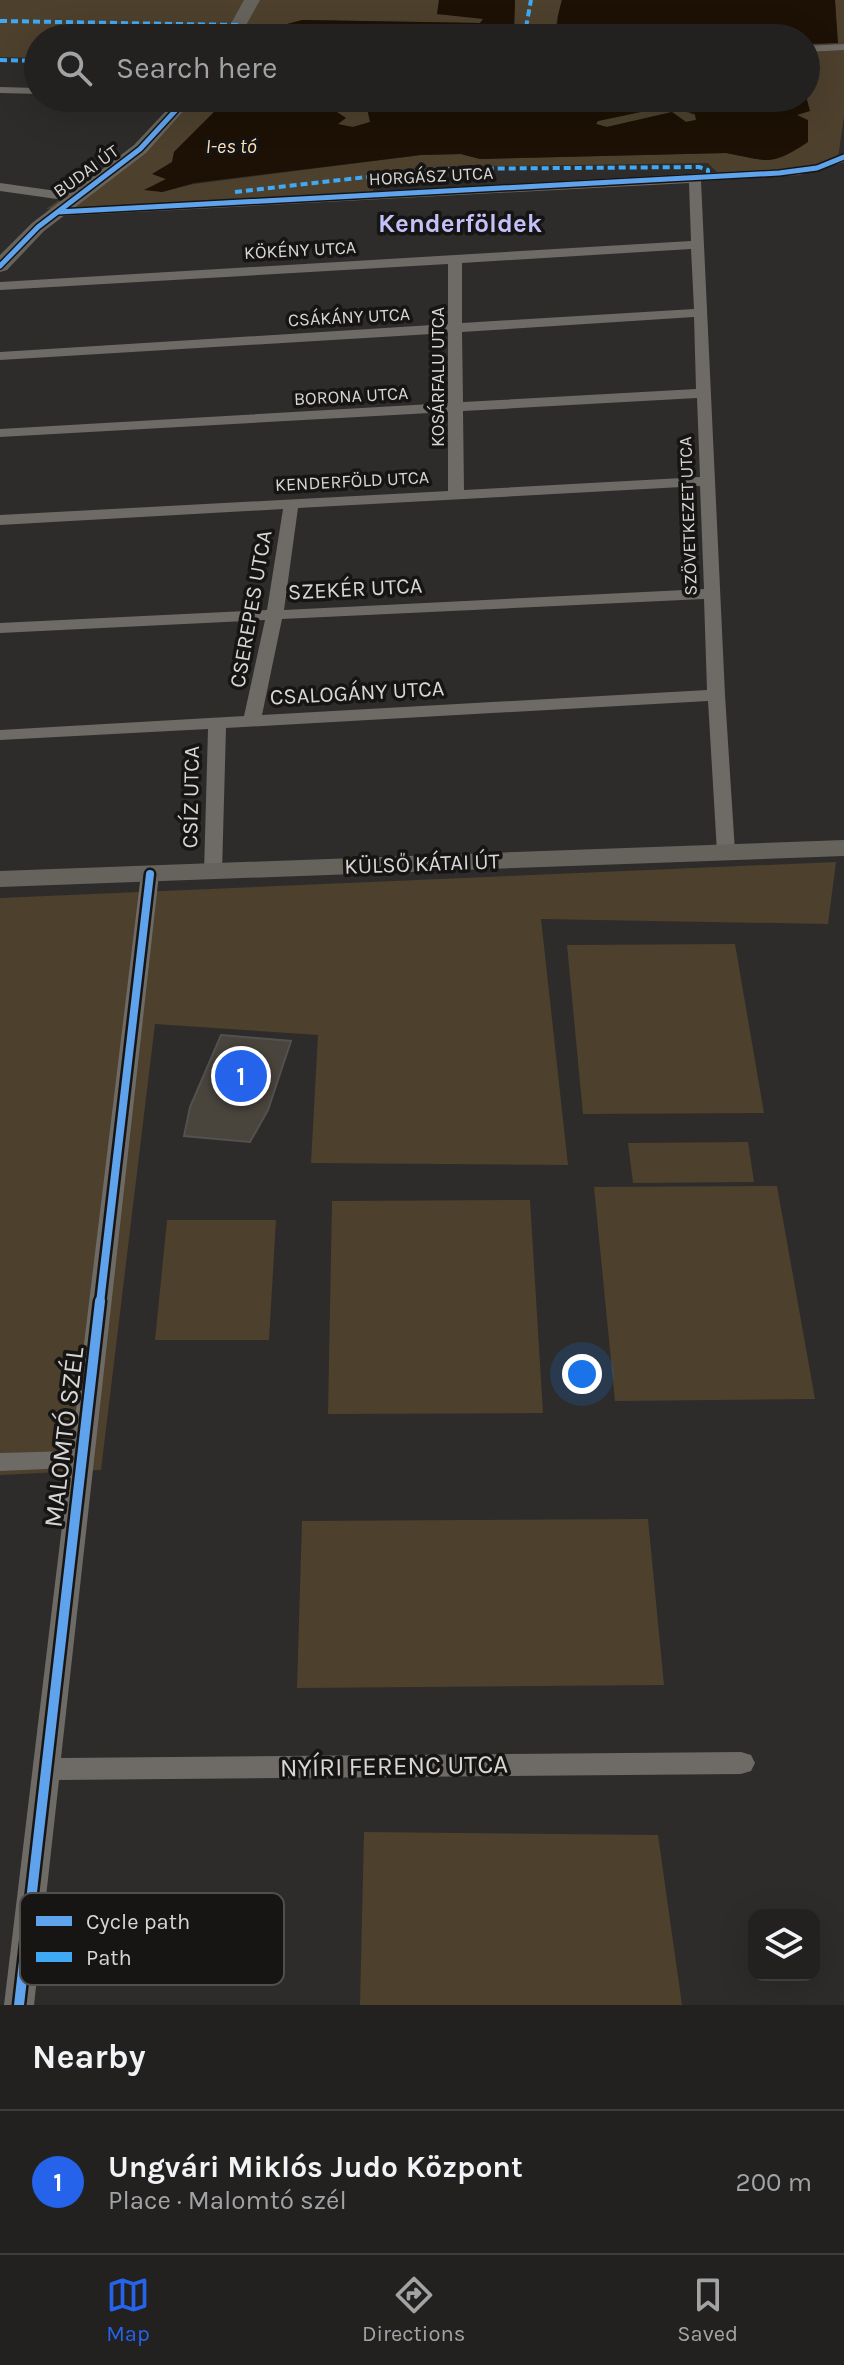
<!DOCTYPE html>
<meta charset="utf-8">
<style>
body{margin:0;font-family:Karla,sans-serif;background:#2e2e2d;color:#f1f3f6}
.controls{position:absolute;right:24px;bottom:24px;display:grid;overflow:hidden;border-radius:16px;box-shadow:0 8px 32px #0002}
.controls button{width:72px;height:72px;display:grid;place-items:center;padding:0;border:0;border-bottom:2px solid #3f3e3e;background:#222120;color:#f1f3f6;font:40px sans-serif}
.you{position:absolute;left:582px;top:1374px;width:28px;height:28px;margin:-20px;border:6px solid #fff;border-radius:50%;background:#1a73e8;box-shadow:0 0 0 12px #1a73e833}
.badge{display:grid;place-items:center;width:52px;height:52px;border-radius:50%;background:#2563eb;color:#fff;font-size:26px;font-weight:700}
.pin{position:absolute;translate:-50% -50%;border:4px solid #fff;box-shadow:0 2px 8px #0006}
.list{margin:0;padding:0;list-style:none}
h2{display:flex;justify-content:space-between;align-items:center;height:104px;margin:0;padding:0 32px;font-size:34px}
h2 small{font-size:26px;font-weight:400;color:#a2a3a5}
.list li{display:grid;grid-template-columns:52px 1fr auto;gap:24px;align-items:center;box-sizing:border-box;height:144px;padding:0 32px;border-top:2px solid #3f3e3e}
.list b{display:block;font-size:30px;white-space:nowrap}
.list p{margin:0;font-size:26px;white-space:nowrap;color:#a2a3a5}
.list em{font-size:26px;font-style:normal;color:#a2a3a5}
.icon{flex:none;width:44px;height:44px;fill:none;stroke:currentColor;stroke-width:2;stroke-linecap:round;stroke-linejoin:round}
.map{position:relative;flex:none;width:844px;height:2005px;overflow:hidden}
.search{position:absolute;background:#222120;box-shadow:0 8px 32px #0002;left:24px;right:24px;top:24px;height:88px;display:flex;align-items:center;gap:20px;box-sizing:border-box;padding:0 28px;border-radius:44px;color:#a2a3a5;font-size:30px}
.sheet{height:248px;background:#222120}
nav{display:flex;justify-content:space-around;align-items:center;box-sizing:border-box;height:112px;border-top:2px solid #3f3e3e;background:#222120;font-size:22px;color:#a2a3a5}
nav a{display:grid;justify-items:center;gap:4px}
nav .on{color:#2563eb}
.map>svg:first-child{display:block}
.green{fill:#4d402d}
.water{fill:#1c1104;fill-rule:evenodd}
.building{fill:#49443c;stroke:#525150;stroke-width:2}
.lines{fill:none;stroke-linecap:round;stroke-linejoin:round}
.street{fill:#6e6a65;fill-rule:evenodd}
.secondary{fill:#66635d;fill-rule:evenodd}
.quiet{stroke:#3fa9f5;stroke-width:4;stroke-dasharray:7 4;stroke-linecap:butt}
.cycleway-far2-casing{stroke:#161513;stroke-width:8}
.cycleway-far1-casing{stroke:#161513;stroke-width:13}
.cycleway-casing{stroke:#161513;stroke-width:15}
.cycleway-far2{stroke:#60a3ed;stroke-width:5}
.cycleway-far1{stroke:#60a3ed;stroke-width:8}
.cycleway{stroke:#60a3ed;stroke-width:10}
.labels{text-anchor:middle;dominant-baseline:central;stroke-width:7;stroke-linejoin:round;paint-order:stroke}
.far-street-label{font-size:18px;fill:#d7d6d4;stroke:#161513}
.far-water-label{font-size:20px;font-style:italic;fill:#fae0bb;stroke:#161513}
.street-label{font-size:22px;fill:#d7d6d4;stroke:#161513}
.far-district-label{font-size:26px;font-weight:bold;fill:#c3c1fa;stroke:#161513}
.near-street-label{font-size:26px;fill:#d7d6d4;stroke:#161513}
.key{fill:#161513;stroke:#504f4d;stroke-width:2}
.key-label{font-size:22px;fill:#d7d6d4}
</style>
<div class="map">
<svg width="844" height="2005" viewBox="0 0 844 2005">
<rect width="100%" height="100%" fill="#2d2c2a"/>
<path class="green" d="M0,0H439L437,14L484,18L480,23L302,20L285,33L328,38H38V58L0,57Z
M515,0H562L556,24L571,38H510L514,29Z
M835,0H844V44H841L844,47V117L838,158L804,169L718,173L708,163L431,167L375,172L373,192L46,209L128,153L179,98H384L367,108L371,122L353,127L215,111L174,152L173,162L153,174L168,179L162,192L194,184L421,155L461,154L480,159L726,153L763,160L808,97L806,44L837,43Z
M669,106L695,115L696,120L686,122L672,112L607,127L596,124L597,121Z
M836,862L828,924L541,919L568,1165L311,1163L318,1035L155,1024L101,1470L0,1475V898Z
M735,944L764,1113L583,1114L567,945Z
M748,1142L754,1182L633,1183L628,1143Z
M777,1186L815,1399L615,1401L594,1187Z
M530,1200L543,1413L328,1414L332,1201Z
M167,1220H276L269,1340H155Z
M648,1519L664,1685L297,1688L302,1521Z
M364,1832L658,1835L682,2005H360Z"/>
<path class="water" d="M439,0H515L514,29L510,38H328L285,33L283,25L302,20L480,23L483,19L437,14Z
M562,0H835L838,43L806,44V38H571C551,31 558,16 562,0Z
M806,96L810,111L797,115L808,120V142C770,167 769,161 726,153L480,159L461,154L421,155L194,183L162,192L144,190L166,179L152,174L172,162L174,152L215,111L334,110L346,118L338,124L353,127L370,122L367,108L384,98ZM669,106L695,114L696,120L686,122L672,112L607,127L596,124L598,121Z"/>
<path class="building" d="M221,1035L291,1041L268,1110L250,1142L184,1136L190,1107Z"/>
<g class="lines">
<path class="street" d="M844,44V50L806,52V46Z
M0,87L38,88V94L0,93Z
M165,98H204C195,104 174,104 165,98Z
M844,153V162L799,175L701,181L725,695L735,852L733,856L726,858L717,852L708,701L226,728L222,872L213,878L204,872L208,729L0,740V730L244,716L265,620L0,633V623L267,610L283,509L0,525V515L448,491V412L0,437V429L448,403V333L0,360V352L448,324V264L0,290V282L691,241L689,183L58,216L54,215V209L779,169L815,165ZM691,249L694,309L462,323V263ZM694,317L696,389L463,402L462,332ZM697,398L700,477L464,490L463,411ZM700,486L704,589L284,610L298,508ZM704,599L707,690L262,715L282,619Z
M0,183L78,194L84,198L78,202L0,191Z
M150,868L159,874L61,1758L741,1752L751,1755L755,1763L751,1771L741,1774L59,1780L34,2005H4L69,1468L0,1471V1453L71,1451L141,874Z"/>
<path class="secondary" d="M244,0H260L239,38H223Z
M178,98H195L146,153L44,231L7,270L0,272V255L32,223L134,145Z
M844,840V856L0,887V871Z"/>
<path class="quiet" d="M0,21L239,25
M524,38L531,0
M0,60L38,61
M235,192L438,169L699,167L708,170V175"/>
<defs>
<path id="cycleway-far2" d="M58,212L779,173L817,168L844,157
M0,266L38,227L140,149L187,98"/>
<path id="cycleway-far1" d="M100,1303L150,874"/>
<path id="cycleway" d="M19,2005L100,1301"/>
</defs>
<use href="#cycleway-far2" class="cycleway-far2-casing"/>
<use href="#cycleway-far1" class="cycleway-far1-casing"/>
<use href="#cycleway" class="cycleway-casing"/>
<use href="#cycleway-far2" class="cycleway-far2"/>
<use href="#cycleway-far1" class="cycleway-far1"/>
<use href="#cycleway" class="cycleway"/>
</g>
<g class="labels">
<g class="far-street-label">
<text transform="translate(86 171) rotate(-36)">BUDAI ÚT</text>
<text transform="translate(431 176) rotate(-3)">HORGÁSZ UTCA</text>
<text transform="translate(300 250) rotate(-3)">KÖKÉNY UTCA</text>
<text transform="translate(349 317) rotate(-3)">CSÁKÁNY UTCA</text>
<text transform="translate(438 377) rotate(-90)">KOSÁRFALU UTCA</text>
<text transform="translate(351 396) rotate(-3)">BORONA UTCA</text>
<text transform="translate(352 481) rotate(-3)">KENDERFÖLD UTCA</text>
<text transform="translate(688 516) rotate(-92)">SZÖVETKEZET UTCA</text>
</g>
<g class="far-water-label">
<text x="231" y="146">I-es tó</text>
</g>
<g class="street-label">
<text transform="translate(355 589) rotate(-3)">SZEKÉR UTCA</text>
<text transform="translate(251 609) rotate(-80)">CSEREPES UTCA</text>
<text transform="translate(357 693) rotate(-3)">CSALOGÁNY UTCA</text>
<text transform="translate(191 797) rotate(-89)">CSÍZ UTCA</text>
<text transform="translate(422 864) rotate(-2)">KÜLSŐ KÁTAI ÚT</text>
</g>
<g class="far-district-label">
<text x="460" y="223">Kenderföldek</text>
</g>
<g class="near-street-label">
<text transform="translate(64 1437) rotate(-83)">MALOMTÓ SZÉL</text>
<text transform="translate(394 1766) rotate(-1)">NYÍRI FERENC UTCA</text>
</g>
</g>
<rect x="20" y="1893" width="264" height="92" rx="12" class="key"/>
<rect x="36" y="1916" width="36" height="10" fill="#60a3ed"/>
<rect x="36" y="1952" width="36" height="10" fill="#3fa9f5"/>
<g class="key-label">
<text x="86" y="1929">Cycle path</text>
<text x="86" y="1965">Path</text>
</g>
</svg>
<div class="controls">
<button><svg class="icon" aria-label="layers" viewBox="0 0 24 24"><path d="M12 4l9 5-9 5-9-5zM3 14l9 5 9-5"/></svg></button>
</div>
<div class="you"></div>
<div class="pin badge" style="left:241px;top:1076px">1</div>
<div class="search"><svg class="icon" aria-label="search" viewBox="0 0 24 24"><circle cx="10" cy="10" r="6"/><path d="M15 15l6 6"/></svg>Search here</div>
</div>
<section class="sheet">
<h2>Nearby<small></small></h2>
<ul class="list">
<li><span class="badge">1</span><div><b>Ungvári Miklós Judo Központ</b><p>Place · Malomtó szél</p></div><em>200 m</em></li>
</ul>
</section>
<nav>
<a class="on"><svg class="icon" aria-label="map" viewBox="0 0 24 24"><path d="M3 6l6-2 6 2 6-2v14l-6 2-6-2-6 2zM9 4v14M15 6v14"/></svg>Map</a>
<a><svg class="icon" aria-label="directions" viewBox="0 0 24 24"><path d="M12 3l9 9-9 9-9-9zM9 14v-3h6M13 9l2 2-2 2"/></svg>Directions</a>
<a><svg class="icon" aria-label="saved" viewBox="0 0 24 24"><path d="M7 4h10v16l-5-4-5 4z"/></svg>Saved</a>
</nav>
